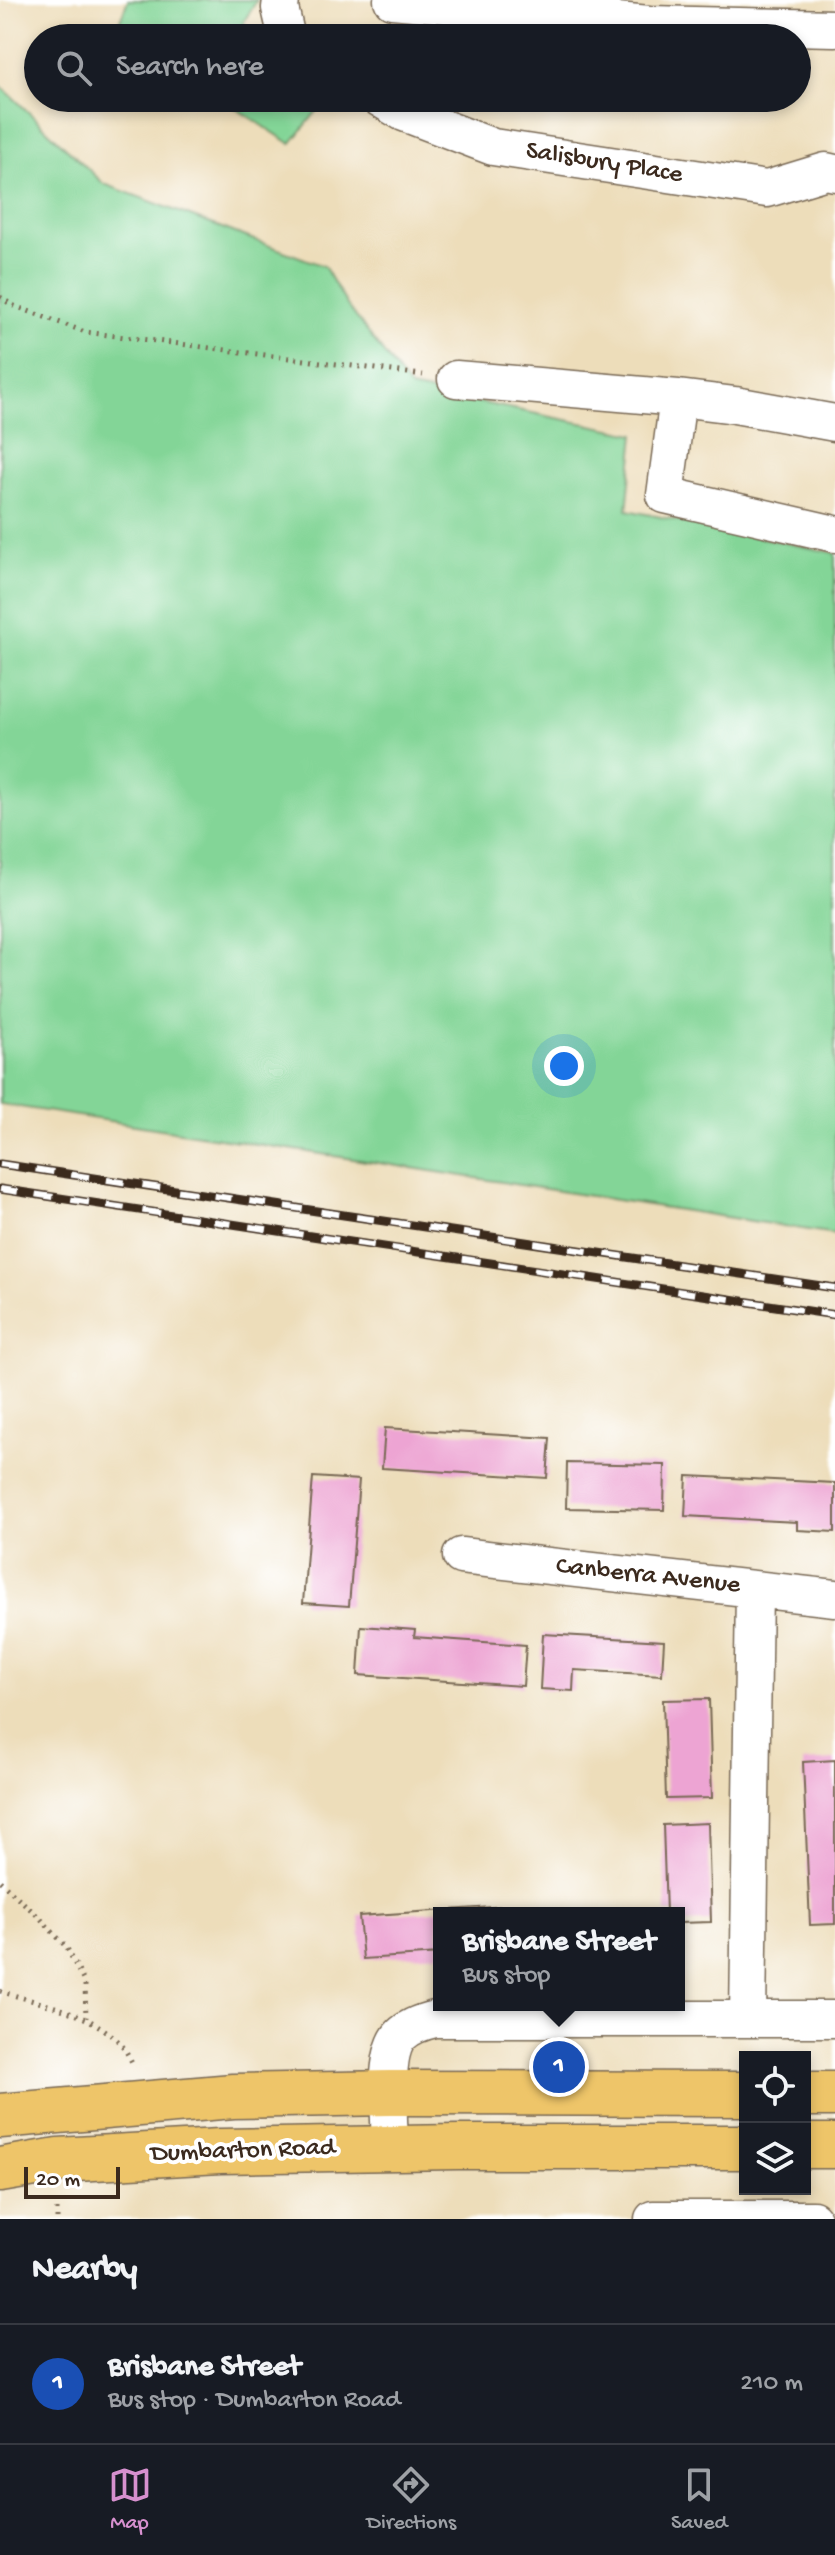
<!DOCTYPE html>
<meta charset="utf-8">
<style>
body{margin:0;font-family:"Gochi Hand",sans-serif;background:#242831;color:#f1f3f6}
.controls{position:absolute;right:24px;bottom:24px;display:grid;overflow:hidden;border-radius:0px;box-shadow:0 4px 12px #0003}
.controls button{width:72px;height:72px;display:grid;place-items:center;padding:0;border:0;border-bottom:2px solid #363941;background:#171b24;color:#f1f3f6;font:40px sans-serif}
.scale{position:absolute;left:24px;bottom:20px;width:96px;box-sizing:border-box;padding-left:8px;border:4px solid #3b2a1e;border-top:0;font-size:22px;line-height:28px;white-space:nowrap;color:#3b2a1e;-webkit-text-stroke:6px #fff;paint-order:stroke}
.you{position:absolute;left:564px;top:1066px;width:28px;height:28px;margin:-20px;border:6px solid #fff;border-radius:50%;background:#1a73e8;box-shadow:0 0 0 12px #1a73e833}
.badge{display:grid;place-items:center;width:52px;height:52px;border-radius:50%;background:#d690ce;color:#fff;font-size:26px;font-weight:700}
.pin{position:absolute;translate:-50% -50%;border:4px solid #fff;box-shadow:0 2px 8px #0006}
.popup{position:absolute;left:433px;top:1907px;width:252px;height:104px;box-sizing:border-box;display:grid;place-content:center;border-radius:0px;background:#171b24;filter:drop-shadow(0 2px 6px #0005);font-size:26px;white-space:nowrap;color:#9ea1a6}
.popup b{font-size:30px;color:#f1f3f6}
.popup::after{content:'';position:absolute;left:50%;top:100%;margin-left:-16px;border:16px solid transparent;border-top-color:#171b24}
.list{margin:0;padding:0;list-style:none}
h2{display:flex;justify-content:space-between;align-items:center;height:104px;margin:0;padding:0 32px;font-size:34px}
h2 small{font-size:26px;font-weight:400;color:#9ea1a6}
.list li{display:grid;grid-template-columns:52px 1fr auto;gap:24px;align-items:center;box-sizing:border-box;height:120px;padding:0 32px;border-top:2px solid #363941}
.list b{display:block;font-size:30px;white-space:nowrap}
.list p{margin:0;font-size:26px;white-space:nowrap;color:#9ea1a6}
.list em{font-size:26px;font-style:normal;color:#9ea1a6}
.icon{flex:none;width:44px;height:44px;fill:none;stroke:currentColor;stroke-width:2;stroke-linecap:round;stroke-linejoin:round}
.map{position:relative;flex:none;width:835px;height:2219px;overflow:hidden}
.search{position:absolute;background:#171b24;box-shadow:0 4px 12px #0003;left:24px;right:24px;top:24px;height:88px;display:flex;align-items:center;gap:20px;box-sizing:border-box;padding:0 28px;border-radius:44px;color:#9ea1a6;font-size:30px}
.sheet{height:224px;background:#171b24}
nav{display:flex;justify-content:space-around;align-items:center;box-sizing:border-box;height:112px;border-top:2px solid #363941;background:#171b24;font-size:22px;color:#9ea1a6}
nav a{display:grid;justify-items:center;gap:4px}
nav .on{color:#d690ce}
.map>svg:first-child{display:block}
.green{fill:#83d597;stroke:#5f805a;stroke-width:2}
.building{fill:#eda4d3}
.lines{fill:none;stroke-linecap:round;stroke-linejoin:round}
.minor-casing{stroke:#796955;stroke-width:39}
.major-casing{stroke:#796955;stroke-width:47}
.path{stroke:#796955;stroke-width:5;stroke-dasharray:2 6;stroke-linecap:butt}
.minor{stroke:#fff;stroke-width:36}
.major{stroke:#eec569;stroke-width:44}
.rail-casing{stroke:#3b2a1e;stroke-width:9}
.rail{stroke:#fff;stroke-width:6;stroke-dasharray:18;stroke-linecap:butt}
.labels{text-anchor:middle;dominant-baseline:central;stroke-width:8;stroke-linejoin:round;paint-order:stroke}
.street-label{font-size:26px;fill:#3b2a1e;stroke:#fff}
</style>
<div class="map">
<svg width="835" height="2219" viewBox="0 0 835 2219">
<rect width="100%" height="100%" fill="#fff"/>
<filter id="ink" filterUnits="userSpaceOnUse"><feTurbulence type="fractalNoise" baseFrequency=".0125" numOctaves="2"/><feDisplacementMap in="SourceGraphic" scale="16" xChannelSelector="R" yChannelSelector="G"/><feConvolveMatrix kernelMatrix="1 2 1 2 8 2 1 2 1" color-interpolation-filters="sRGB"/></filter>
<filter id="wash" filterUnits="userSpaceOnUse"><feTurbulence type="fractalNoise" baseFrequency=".006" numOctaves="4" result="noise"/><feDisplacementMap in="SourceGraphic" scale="32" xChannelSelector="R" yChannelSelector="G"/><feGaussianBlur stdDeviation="1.8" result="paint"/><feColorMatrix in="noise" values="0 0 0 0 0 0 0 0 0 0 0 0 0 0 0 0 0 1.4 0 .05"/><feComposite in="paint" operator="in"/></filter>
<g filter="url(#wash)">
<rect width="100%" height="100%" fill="#edddba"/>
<path class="green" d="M128,0H257L243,23L263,38H113Z
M0,85L104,184L324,266L347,305L410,388L635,434L627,510L835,553V1234L0,1104Z
M220,98H327L291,144Z"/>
<g id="blocks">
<path class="building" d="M385,1428L550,1438L547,1478L382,1468Z
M567,1463L665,1465L664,1510L566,1508Z
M687,1476L835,1483V1532L797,1530V1522L685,1516Z
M313,1477L359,1480L349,1606L303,1603Z
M361,1626L415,1630L414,1637L526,1645L523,1686L358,1675Z
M543,1634L664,1641L662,1675L574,1670L573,1691L540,1689Z
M709,1699L712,1798L666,1799L663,1700Z
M835,1760V1924L810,1925L803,1762Z
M708,1823L711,1922L679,1923V1913H666L663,1825Z
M524,1905V1913H439V1954L363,1959L359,1916Z"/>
</g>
</g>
<g filter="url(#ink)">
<use href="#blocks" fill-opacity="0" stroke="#796955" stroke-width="2"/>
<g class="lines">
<defs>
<path id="minor" d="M281,0L280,8L287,38
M392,0L649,24L835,28
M379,98L404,113L493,147L767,189L826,171L835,173
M456,379L678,398L735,405L835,423
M678,398L665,495L835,534
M461,1556L835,1598
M748,2018L754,1589
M390,2148C390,2121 382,2054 401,2035C410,2026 422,2022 435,2019H835
M653,2219H813"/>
<path id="major" d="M805,2094H835
M0,2116L233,2096L390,2093L745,2094
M805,2146H835
M0,2170L58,2160L220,2151L458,2147H745"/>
</defs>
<use href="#minor" class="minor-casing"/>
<use href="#major" class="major-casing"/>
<path class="path" d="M0,297L12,305L85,332L423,375
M0,1881L41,1919L67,1948L85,1984L86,2018
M0,1991C42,2005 89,2010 121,2044C126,2050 130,2059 134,2066
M57,2219V2196"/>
<use href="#minor" class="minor"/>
<use href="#major" class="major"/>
<defs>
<path id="rail" d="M0,1164L835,1288
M0,1189L835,1315"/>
</defs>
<use href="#rail" class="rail-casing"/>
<use href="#rail" class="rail"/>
</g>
</g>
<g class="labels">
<g class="street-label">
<text transform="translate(604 164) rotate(9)">Salisbury Place</text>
<text transform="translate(648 1577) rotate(6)">Canberra Avenue</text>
<text transform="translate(243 2152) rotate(-2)">Dumbarton Road</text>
</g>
</g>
</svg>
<div class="controls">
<button><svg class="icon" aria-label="locate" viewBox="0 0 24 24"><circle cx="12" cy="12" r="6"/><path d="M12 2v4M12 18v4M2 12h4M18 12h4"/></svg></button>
<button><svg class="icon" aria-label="layers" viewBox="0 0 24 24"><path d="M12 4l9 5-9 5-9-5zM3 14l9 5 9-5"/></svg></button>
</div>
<div class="scale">20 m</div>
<div class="you"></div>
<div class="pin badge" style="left:559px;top:2067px;background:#1a4fb4">1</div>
<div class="popup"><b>Brisbane Street</b>Bus stop</div>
<div class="search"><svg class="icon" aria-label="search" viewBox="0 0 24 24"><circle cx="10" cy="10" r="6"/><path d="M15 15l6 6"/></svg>Search here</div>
</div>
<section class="sheet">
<h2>Nearby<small></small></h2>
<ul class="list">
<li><span class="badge" style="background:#1a4fb4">1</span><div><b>Brisbane Street</b><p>Bus stop · Dumbarton Road</p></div><em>210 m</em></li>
</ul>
</section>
<nav>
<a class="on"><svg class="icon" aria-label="map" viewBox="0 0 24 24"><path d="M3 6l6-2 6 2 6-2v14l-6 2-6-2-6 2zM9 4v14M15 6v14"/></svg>Map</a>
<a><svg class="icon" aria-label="directions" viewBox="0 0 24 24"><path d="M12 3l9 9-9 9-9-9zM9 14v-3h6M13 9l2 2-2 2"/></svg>Directions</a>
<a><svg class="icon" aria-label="saved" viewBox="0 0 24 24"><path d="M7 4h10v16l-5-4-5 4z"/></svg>Saved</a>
</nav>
